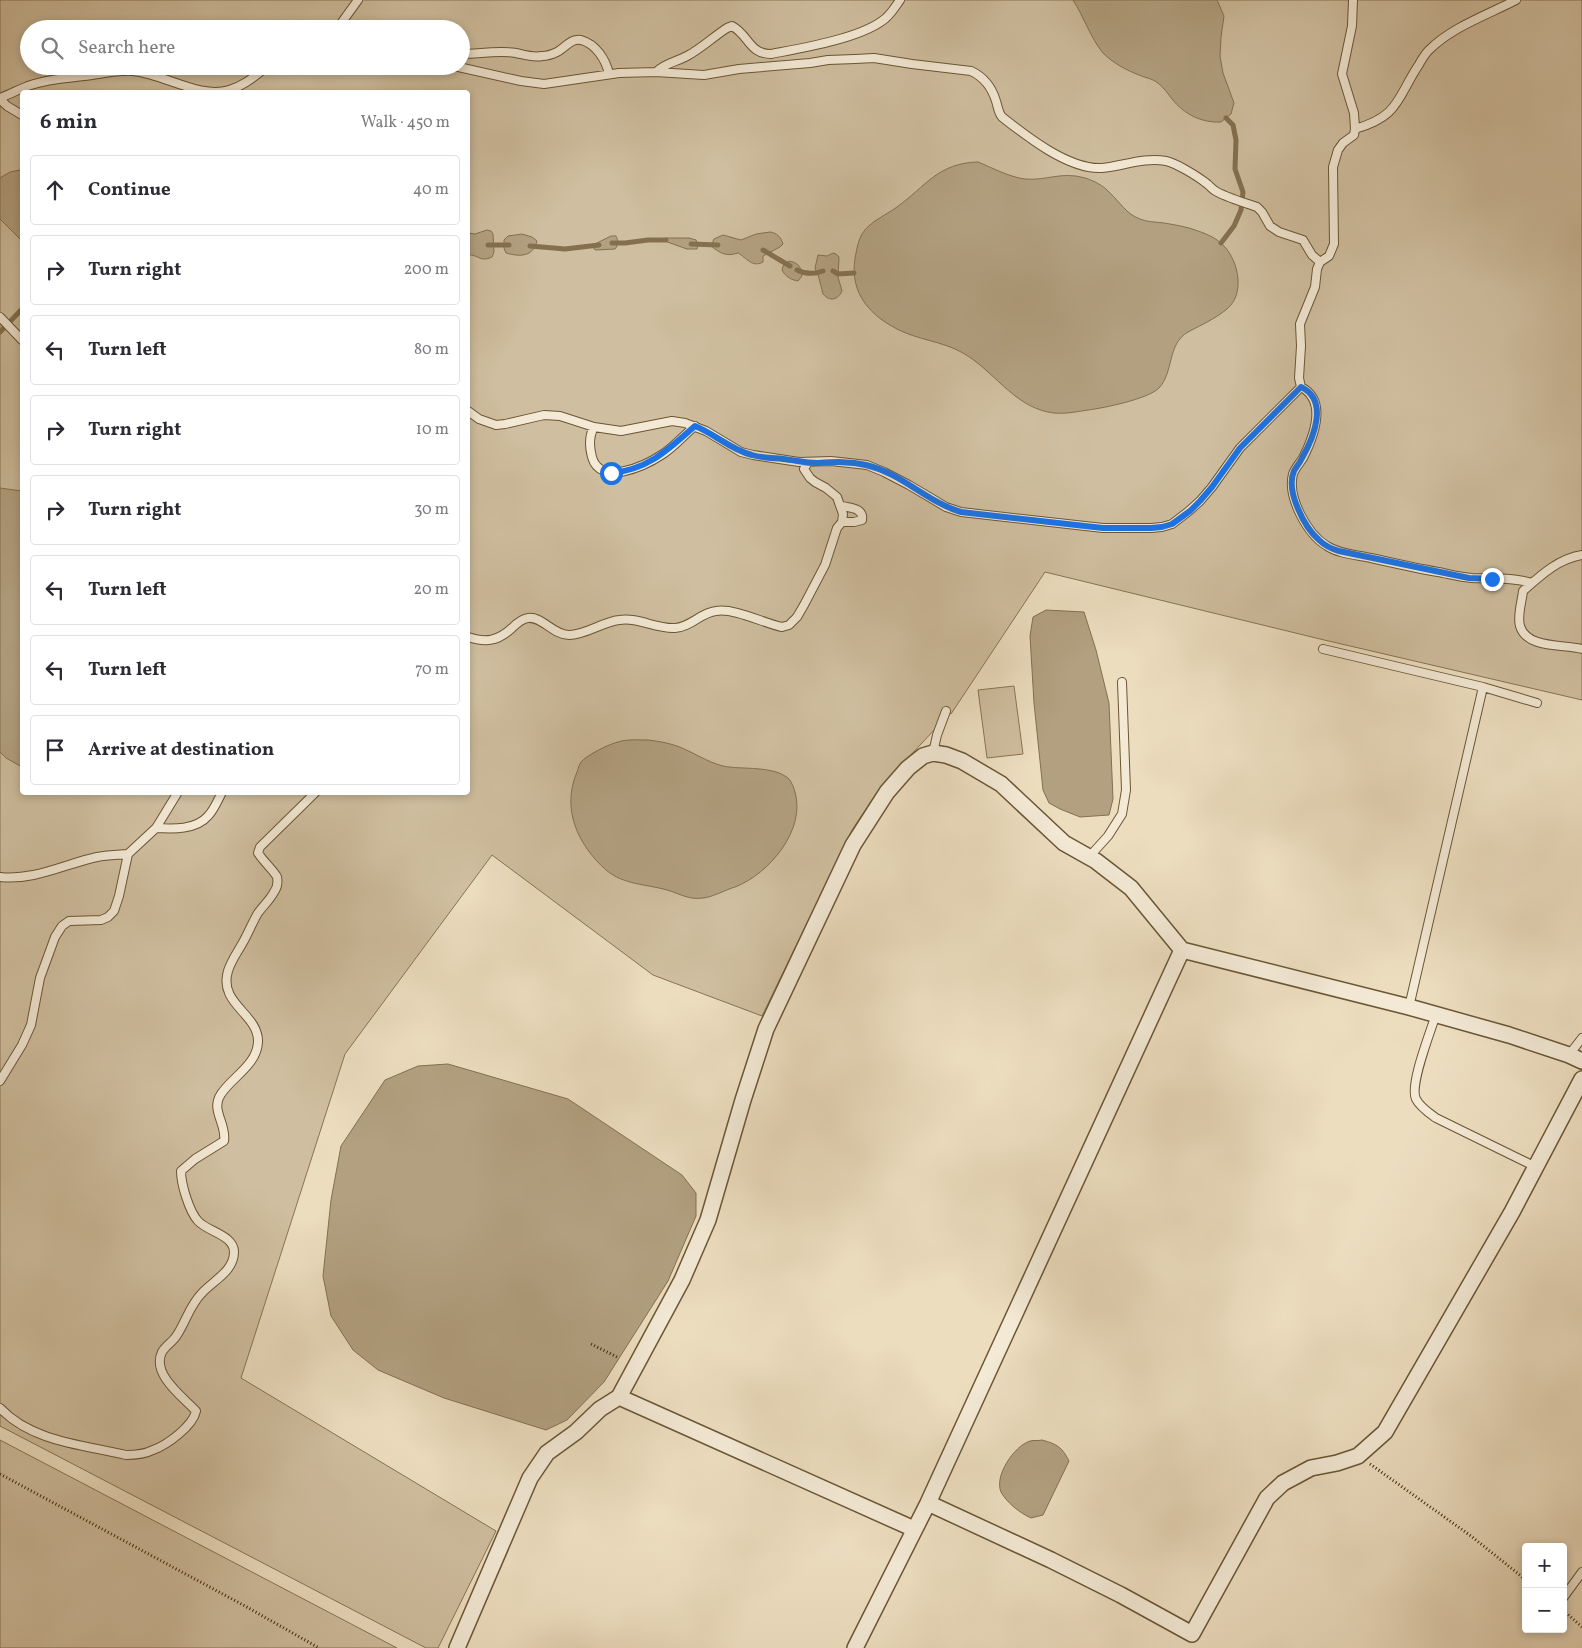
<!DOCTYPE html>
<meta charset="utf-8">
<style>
body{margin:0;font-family:Vollkorn,serif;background:#f7f7f7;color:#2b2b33}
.controls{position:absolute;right:15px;bottom:15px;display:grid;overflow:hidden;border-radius:5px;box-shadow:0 2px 8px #0003}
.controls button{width:45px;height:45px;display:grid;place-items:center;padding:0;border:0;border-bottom:1px solid #e1e1e2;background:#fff;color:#2b2b33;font:25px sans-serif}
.stop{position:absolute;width:15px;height:15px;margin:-11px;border:4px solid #1a73e8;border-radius:50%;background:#fff}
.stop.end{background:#1a73e8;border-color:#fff;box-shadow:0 1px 5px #0008}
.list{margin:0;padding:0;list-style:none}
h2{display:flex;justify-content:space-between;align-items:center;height:65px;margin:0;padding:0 20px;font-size:21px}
h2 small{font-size:16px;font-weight:400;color:#7c7c81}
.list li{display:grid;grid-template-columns:32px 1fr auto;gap:15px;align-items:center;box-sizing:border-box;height:70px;margin:0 10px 10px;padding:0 10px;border:1px solid #e1e1e2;border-radius:5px}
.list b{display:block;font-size:19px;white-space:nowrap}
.list em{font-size:16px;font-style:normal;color:#7c7c81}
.icon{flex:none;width:28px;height:28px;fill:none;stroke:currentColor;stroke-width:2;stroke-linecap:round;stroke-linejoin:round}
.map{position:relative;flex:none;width:1582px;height:1648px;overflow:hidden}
.search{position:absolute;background:#fff;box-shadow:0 2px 8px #0003;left:20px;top:20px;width:450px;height:55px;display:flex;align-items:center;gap:12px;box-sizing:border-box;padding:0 18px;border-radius:28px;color:#7c7c81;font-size:19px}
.panel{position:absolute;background:#fff;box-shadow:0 2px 8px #0003;left:20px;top:90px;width:450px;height:705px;border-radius:5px}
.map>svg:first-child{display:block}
.green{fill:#cfbe9f;stroke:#887452;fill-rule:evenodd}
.water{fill:#b2a080;stroke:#84704f}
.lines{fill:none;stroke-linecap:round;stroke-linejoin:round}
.stream{stroke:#84704f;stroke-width:5}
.service-casing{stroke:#6b5634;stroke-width:10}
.minor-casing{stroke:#6b5634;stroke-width:18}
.path{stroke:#402905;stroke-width:3;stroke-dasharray:1 2.5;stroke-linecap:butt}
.service{stroke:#f3e9d5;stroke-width:8}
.minor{stroke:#f3e9d5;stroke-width:15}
.route{stroke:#1a73e8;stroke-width:6}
</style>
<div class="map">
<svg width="1582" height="1648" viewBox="0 0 1582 1648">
<rect width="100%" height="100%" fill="#ecddbf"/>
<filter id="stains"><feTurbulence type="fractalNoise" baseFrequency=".004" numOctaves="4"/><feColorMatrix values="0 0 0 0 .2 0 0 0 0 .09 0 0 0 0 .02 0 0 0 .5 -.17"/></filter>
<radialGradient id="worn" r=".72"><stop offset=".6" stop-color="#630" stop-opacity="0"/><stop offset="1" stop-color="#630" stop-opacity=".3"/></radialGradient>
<path class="green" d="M0,0H1582V700L1320,639L1045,572L951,714L943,709L936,728L879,789L852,830L762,1016L653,975L492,855L345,1054L241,1378L496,1531L438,1648H426L0,1426ZM29,29H461V66H29ZM22,92H468V792H22Z
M1014,686L1023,754L987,758L978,690Z
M0,1440L397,1648H0Z"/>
<path class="water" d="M1073,0H1217L1224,16L1221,37L1220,56L1223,73L1234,103L1231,114L1221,122C1201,123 1184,114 1172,99C1166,91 1161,84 1153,80C1149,78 1143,77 1139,75C1126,70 1113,63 1103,53C1090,37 1084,17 1073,0Z
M978,162C993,168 1009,177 1025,179C1047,181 1061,171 1085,178C1094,181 1103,185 1110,193C1120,202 1126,214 1140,219C1147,222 1156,222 1164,223C1176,225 1188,227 1198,231C1207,234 1218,239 1224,246C1239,262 1245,294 1227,309C1215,319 1201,325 1188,332C1167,344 1174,372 1159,388C1148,399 1104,408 1088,410C1075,412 1061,415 1048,412C1013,405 993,370 963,353C942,341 918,340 897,329C866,313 848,289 856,253C857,247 859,239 862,234C869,222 886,215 897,207C926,186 938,163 978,162Z
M20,170L22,171V241L0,219V178L10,172Z
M487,230L491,231L493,234L494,252L492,257C480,263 478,254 468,255V233L475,234Z
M770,232C777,233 781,237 783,244L780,247L763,256V262C752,268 747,258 738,253C726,257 720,253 711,246L714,239L723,235L741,240L756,234Z
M522,234L532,237L537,241C533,257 520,257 506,253L504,248V240L508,236Z
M611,236H616C618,240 619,245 615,249L596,250L594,249L595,244Z
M667,238H689L696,240L698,245L697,249H687L659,239Z
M833,253L836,254L839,257L838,277L842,291C838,300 830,302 823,294L819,278L815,268L818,255L827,256Z
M789,261C799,263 801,267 802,276L798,281C791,280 785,276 782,270L783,266Z
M0,488L22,491V767L6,758L0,752Z
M1046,610L1084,612L1096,650L1109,703L1113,799L1109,815L1080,817L1060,809L1049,803L1043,790L1034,703L1030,636L1033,617Z
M648,740C658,741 668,743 677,746C693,752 707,762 723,766C741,770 774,765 789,779C792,783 794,788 795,792C806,830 769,874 735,887C725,890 713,897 703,898C688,900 681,894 667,890C646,884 624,885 606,870C578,845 561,809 577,772C578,769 579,765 581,762C587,755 609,744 618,742C627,739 638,740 648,740Z
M448,1064L568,1099L682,1175L696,1193V1216L668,1281L604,1382L567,1420L546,1430L444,1398L378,1370L353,1350L331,1316L323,1276L331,1200L341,1146L385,1080L418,1066Z
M1042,1440C1057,1444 1062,1447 1069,1461L1043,1515L1031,1518C1020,1513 1007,1503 1001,1492C994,1476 1014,1446 1030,1441C1034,1440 1038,1441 1042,1440Z"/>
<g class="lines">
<path class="stream" d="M612,243H625L648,240H666
M1221,243L1234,226L1241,210L1243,192L1235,169L1236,140L1233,125L1226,118
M691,244L718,245
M488,245H509
M530,246L565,249L599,245
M763,250L790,266
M797,270C805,274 815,274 823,271
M833,271L838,274L854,273
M0,332L22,309"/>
<defs>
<path id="service" d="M337,29L358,0
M461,54C479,54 498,50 516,53C525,55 533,58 542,56C547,56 553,54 557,52C565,48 571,38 581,40C596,44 606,60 609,74
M409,66H436
M454,66L521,81L544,84L619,73L656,72L704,75L739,69L810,63L828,60L855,59L874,58L912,64L971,71C984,77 992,88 996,101C998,107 998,112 1002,117C1026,136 1069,170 1102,168C1123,166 1144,157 1166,161C1176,163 1197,176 1206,183C1209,185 1211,188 1214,190C1224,197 1246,203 1257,207L1262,212L1270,226L1279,232L1303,240L1312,255L1320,262
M656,72C665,63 676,62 687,56C702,48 713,37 727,28L732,26C749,35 749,54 771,54C802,48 857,39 882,21C890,16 895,7 900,0
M0,98C11,94 21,88 31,85C51,78 72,78 92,75C105,73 120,70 133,71C164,74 200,99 229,90C244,86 256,75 268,66
M0,99L7,106L22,115
M1355,129C1399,116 1396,100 1418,66C1421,61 1424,55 1429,50C1452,27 1487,15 1516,0
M0,317L22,340
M1301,387C1328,401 1314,436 1303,458C1300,463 1295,468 1293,474C1287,497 1307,534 1327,546C1339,554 1357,555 1371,558C1393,563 1415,568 1438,572C1449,574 1460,577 1472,578C1492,579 1512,577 1532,583
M468,411L479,419L496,425L505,424L544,415L560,416L594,427L621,431L672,421L685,423L706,431L741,452L753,455L799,462L831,461L867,465L884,472L909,485L946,507L961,512L1103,528H1151L1162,527L1172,524L1189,511L1200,501L1212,487L1240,448L1301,387L1299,378L1301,346L1300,324L1315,287L1317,269L1320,262L1329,256L1334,244L1333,167L1338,150L1343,143L1354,135L1355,129L1354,113L1342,74L1352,26L1353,0
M594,427C589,436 589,446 592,457C600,487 645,466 663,454C674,447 684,435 695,426
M842,506C850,508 864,508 862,520L854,522H842
M1582,555C1558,559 1541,575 1523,591C1522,601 1517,616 1520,626C1527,649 1563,644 1582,649
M468,637C486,643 498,641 512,628C516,624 521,619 528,618C542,616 553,635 569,635C586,635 602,622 619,620C639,617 655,629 675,628C691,627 700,613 716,611C735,608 763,623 782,627L789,625L797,617L804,605L825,565L837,528L842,522L843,514L837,497L826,488L815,482L810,478L804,469L808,462
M1323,649L1483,687L1409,1007
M1483,687L1537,703
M933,753L937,735L946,711
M156,828C173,829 196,830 208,816C214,810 218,800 222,792
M1089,857L1108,836L1122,814L1126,790L1122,682
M0,877C33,881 65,864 97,857C107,855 118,855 128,854
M1436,1014C1431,1031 1409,1085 1416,1099C1420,1107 1429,1113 1436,1118L1536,1167
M1569,1055L1582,1038
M0,1081L22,1045L31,1025L40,978L55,937L62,926L69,921L101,920L108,917L114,911L119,896L128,854L156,828L178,792
M0,1408C32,1442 84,1445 126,1455C136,1455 145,1454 153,1450C167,1445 193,1426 196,1411C183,1397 151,1374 162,1352C166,1345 173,1342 177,1335C186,1321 190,1305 202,1293C214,1280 234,1271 234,1252C234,1235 208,1232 198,1221C189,1211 181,1184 181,1171L195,1159L224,1141C227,1124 210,1110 221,1094C232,1077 257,1065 258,1042C259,1014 218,1004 228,971C231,961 237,953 242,944C248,934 252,923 258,913C263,906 270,900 274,892C277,888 278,882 277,877C275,872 263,861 258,853L260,847L316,792
M1563,1598L1582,1572"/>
<path id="minor" d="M619,1397L914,1529
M928,1503L1051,1560L1121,1595L1192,1634L1267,1498L1283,1483L1311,1468L1337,1463L1358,1456L1385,1432L1512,1212L1582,1079
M457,1648L530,1478L547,1453L576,1432L600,1409L619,1397L682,1280L708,1220L743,1100L766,1029L853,845L887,792L908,768L923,756L933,753L946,755L962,761L1001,784L1064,843L1096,861L1131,888L1182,950L1409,1007L1509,1035L1569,1055L1582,1061
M855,1648L928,1503L1182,950"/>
</defs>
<use href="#service" class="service-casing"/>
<use href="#minor" class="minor-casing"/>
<path class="path" d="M591,1344L619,1358
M1370,1464L1471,1536L1526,1580
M0,1474L245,1606L319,1648
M1563,1610L1582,1627"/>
<use href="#service" class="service"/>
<use href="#minor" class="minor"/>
</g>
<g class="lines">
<path class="route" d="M611,473C648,470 669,449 695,426C715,434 731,450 752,455C762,458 773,458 783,459C794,460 805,463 817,463C834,462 849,461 866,465C901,473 927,502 961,512L1103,528H1151L1162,527L1172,524L1190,511L1200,501L1212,487L1240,448L1301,387C1329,400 1314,437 1302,458C1300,463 1296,467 1294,471C1285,491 1305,528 1319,540C1325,546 1332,549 1339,551L1469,578L1492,579"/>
</g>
<rect width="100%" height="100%" filter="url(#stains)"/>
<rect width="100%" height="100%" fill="url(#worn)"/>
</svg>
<div class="controls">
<button>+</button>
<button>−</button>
</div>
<div class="stop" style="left:611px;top:473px"></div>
<div class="stop end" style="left:1492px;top:579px"></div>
<div class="search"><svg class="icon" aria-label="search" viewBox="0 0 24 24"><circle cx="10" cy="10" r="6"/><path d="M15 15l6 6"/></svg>Search here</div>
<section class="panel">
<h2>6 min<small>Walk · 450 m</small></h2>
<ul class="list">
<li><svg class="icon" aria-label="ahead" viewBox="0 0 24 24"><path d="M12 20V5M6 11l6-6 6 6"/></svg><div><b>Continue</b></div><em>40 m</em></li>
<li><svg class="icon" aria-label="right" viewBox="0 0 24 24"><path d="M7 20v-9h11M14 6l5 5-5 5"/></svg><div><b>Turn right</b></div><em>200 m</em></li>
<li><svg class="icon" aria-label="left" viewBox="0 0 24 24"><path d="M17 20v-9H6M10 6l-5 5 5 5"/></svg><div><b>Turn left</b></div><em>80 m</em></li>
<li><svg class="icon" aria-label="right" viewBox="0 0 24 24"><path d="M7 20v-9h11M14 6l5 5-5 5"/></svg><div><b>Turn right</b></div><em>10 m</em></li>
<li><svg class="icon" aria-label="right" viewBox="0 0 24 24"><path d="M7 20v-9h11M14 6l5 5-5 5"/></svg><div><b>Turn right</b></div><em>30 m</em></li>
<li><svg class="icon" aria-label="left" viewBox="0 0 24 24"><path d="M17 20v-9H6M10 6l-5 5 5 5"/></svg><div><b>Turn left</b></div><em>20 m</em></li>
<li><svg class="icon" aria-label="left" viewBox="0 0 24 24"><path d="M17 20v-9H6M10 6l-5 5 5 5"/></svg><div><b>Turn left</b></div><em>70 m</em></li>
<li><svg class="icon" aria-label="arrive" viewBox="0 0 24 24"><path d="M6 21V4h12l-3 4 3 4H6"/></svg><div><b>Arrive at destination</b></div></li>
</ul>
</section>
</div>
